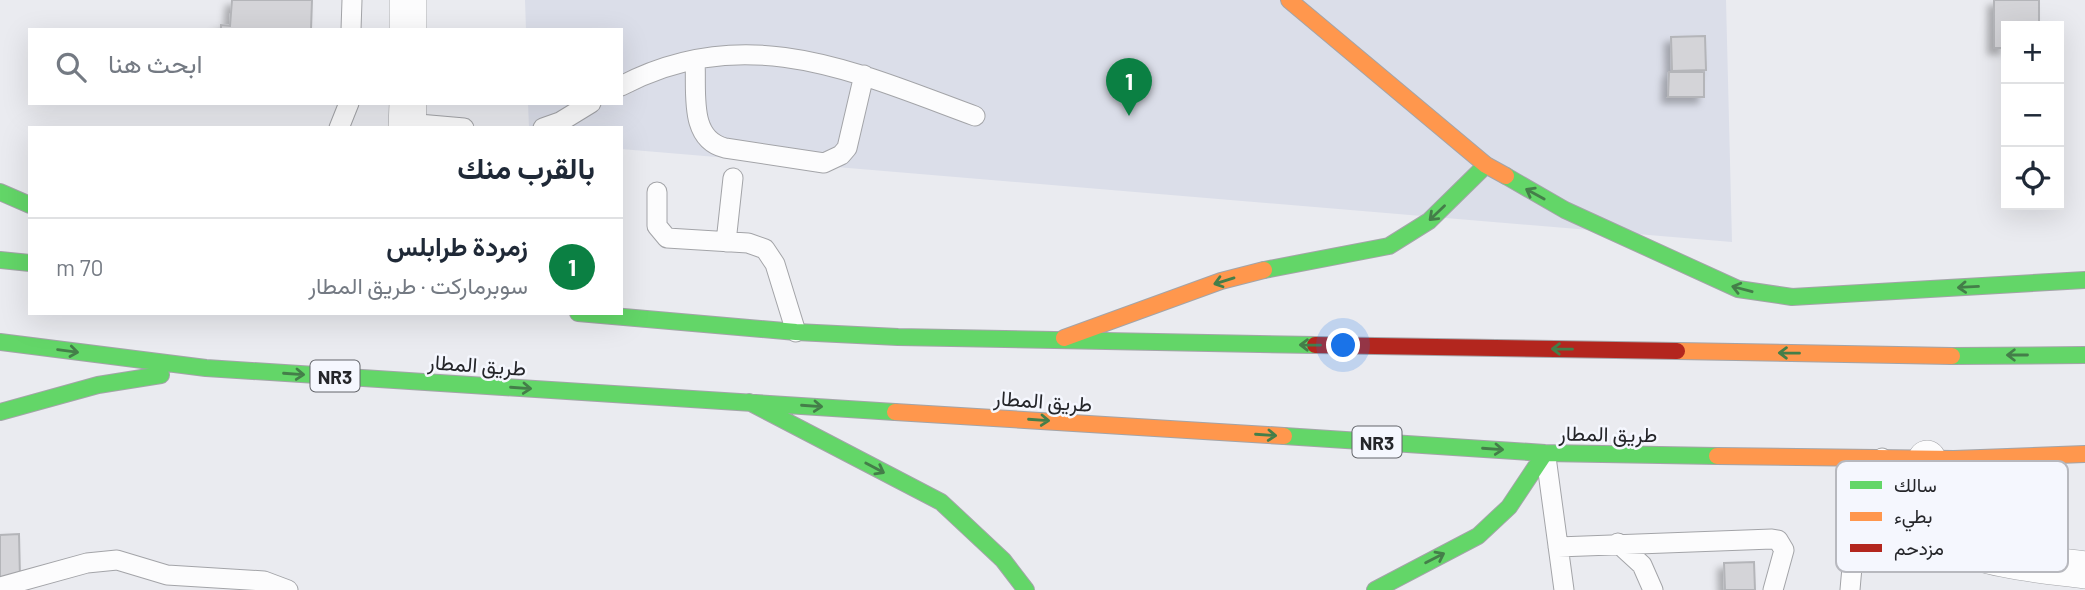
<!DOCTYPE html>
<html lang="ar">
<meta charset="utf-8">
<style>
body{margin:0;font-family:Barlow,Vazirmatn,sans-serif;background:#f2f2f3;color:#1f2937;direction:rtl}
.controls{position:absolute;right:21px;top:21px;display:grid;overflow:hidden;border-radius:0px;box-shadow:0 7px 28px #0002}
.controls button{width:63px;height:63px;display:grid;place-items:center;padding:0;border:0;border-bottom:2px solid #e0e1e3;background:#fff;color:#1f2937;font:35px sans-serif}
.you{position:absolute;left:1344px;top:346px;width:24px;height:24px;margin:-18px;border:5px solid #fff;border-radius:50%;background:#1a73e8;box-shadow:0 0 0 10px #1a73e833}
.badge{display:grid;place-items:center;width:46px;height:46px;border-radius:50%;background:#0b8043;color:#fff;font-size:23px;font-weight:700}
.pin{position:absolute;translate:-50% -58px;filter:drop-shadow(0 2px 4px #0008)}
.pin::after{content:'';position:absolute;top:37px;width:24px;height:21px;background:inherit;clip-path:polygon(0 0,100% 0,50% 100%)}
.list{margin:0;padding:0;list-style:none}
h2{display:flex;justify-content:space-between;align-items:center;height:91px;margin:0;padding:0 28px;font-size:30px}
h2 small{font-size:23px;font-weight:400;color:#747a83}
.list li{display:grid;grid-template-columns:46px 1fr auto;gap:21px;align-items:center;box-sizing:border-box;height:98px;padding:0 28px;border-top:2px solid #e0e1e3}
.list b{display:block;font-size:26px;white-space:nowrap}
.list p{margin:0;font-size:23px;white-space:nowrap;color:#747a83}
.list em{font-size:23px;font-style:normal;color:#747a83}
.icon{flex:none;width:38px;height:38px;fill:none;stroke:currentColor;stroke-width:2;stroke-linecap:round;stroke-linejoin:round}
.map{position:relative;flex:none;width:2085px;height:590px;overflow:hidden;direction:ltr}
.search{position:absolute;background:#fff;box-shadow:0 7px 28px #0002;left:28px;top:28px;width:595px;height:77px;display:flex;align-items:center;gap:18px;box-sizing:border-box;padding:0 24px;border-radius:0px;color:#747a83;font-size:26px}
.panel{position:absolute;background:#fff;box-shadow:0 7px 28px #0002;left:28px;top:126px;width:595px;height:189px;border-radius:0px;direction:rtl}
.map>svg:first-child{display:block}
.built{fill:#dbdee9}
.building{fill:#d4d4d8;stroke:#b4b5b9;stroke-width:2;filter:url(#shadow)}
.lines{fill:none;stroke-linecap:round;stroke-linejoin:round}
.lane-casing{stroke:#a3a4a8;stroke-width:21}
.street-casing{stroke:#a3a4a8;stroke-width:38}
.fast-casing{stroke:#a3a4a8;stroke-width:18}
.slow-casing{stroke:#a3a4a8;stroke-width:18}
.jam-casing{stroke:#a3a4a8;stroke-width:18}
.lane{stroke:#fcfcfd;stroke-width:19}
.street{stroke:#fcfcfd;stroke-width:37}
.fast{stroke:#63d668;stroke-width:16}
.slow{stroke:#ff974d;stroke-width:16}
.jam{stroke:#b3261e;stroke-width:16}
.oneway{stroke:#447e49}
.labels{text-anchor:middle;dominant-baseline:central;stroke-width:5;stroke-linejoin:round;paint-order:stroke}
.shield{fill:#f5f7fe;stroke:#63656a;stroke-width:2}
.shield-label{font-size:19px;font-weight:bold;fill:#25262a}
.street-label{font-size:21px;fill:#25262a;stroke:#f5f7fe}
.key{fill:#f5f7fe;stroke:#b7b8be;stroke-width:2}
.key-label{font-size:19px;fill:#25262a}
</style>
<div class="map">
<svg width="2085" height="590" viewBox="0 0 2085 590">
<defs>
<filter id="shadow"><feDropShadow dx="-6" dy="6" stdDeviation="3.5" flood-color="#0004"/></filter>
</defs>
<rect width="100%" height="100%" fill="#eaebf0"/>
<path class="built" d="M525,0H1726L1732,242L621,149V128H529L528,103H621V30H526Z"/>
<path class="building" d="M232,0H312L311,30H221V25L230,26Z
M1994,0H2039V26H2006V48H1994Z
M1705,36L1706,70L1672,71L1671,37Z
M1669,72H1704V97H1668Z
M19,534L20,578H0V535Z
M1754,562L1755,590H1725L1724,563Z"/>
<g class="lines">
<defs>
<path id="lane" d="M351,30L352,0
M695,61C697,91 688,139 725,148L824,163L841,155L847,148L864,75
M621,86C746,20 855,72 975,116
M407,123L464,128
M339,128L349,103
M543,128L560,122L591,103
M657,192V226L667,238L748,243L765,249L775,264L796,332
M726,242L733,178
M1546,457L1564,590
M1618,543L1642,565L1653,590
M1558,547L1772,539L1778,540L1784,550L1773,590
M0,587L87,563L117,560L167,575L264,581L288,590
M1850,590C1854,539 1860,505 1882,458"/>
<path id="street" d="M408,30V0
M407,128L408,103
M1927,459C1924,476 1918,495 1923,512C1937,559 2044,564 2085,570"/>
<path id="fast" d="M1506,176L1565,210L1738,289L1792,297L2085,280
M0,192L30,205
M0,260L30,263
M1264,270L1389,246L1429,221L1486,165
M578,313L796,332L898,337L1315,345
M0,342L206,368L895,412
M1952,356L2085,355
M749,402L941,502L1003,560L1026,590
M0,412L98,385L161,375
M1284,436L1545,453L1717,456
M1375,590L1478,536L1509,507L1545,453"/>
<path id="slow" d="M1289,0L1486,165L1506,176
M1064,338L1221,281L1264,270
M1677,351L1952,356
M895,412L1284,436
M1717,456L1954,459L2085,454"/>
<path id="jam" d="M1315,345L1677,351"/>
</defs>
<use href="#lane" class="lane-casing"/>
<use href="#street" class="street-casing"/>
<use href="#fast" class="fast-casing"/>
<use href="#slow" class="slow-casing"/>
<use href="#jam" class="jam-casing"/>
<use href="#lane" class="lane"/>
<use href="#street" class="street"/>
<use href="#fast" class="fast"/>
<use href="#slow" class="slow"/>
<use href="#jam" class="jam"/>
</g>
<defs><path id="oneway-shaft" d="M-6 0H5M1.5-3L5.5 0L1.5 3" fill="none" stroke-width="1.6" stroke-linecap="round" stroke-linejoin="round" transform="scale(1.75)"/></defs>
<g class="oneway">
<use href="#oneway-shaft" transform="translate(1535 194) rotate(-151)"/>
<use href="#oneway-shaft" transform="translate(1437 213) rotate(136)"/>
<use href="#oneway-shaft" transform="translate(1224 281) rotate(163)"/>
<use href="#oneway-shaft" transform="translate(1968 287) rotate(177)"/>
<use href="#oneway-shaft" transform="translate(1742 289) rotate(-165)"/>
<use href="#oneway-shaft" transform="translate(1310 345) rotate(-179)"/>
<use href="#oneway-shaft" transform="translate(1562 349) rotate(-179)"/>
<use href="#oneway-shaft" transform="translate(68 351) rotate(7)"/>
<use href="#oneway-shaft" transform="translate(1789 353) rotate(-179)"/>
<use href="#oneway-shaft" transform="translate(2017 355) rotate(180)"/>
<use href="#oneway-shaft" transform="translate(294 374) rotate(4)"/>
<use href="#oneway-shaft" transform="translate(521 388) rotate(4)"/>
<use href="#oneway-shaft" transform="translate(812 406) rotate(4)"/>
<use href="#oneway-shaft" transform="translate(1039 420) rotate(4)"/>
<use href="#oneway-shaft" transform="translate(1266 435) rotate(4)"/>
<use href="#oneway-shaft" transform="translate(1493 449) rotate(4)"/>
<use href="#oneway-shaft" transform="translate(875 468) rotate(28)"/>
<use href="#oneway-shaft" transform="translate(1435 558) rotate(-27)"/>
</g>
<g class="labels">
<g class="shield">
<rect x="310.5" y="360.5" width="49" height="31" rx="5"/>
<rect x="1352.5" y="426.5" width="49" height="31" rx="5"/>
</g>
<g class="shield-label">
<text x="335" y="376">NR3</text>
<text x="1377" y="442">NR3</text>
</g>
<g class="street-label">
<text transform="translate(477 364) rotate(4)">طريق المطار</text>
<text transform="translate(1043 400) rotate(4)">طريق المطار</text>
<text transform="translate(1608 433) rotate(1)">طريق المطار</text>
</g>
</g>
<rect x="1836" y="461" width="232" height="111" rx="10" class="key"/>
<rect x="1850" y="481" width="32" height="8" fill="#63d668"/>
<rect x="1850" y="512" width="32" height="9" fill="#ff974d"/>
<rect x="1850" y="544" width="32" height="8" fill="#b3261e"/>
<g class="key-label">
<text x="1894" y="492">سالك</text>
<text x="1894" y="523">بطيء</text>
<text x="1894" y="555">مزدحم</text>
</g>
</svg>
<div class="controls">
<button>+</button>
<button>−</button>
<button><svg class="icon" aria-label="locate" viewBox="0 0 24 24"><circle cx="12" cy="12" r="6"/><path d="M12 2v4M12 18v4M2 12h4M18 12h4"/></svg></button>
</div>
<div class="you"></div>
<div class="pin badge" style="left:1129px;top:116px">1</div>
<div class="search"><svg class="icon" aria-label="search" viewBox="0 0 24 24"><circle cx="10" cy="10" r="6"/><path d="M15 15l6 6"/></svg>ابحث هنا</div>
<section class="panel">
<h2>بالقرب منك<small></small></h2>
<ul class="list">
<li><span class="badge">1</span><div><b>زمردة طرابلس</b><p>سوبرماركت · طريق المطار</p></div><em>70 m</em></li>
</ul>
</section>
</div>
